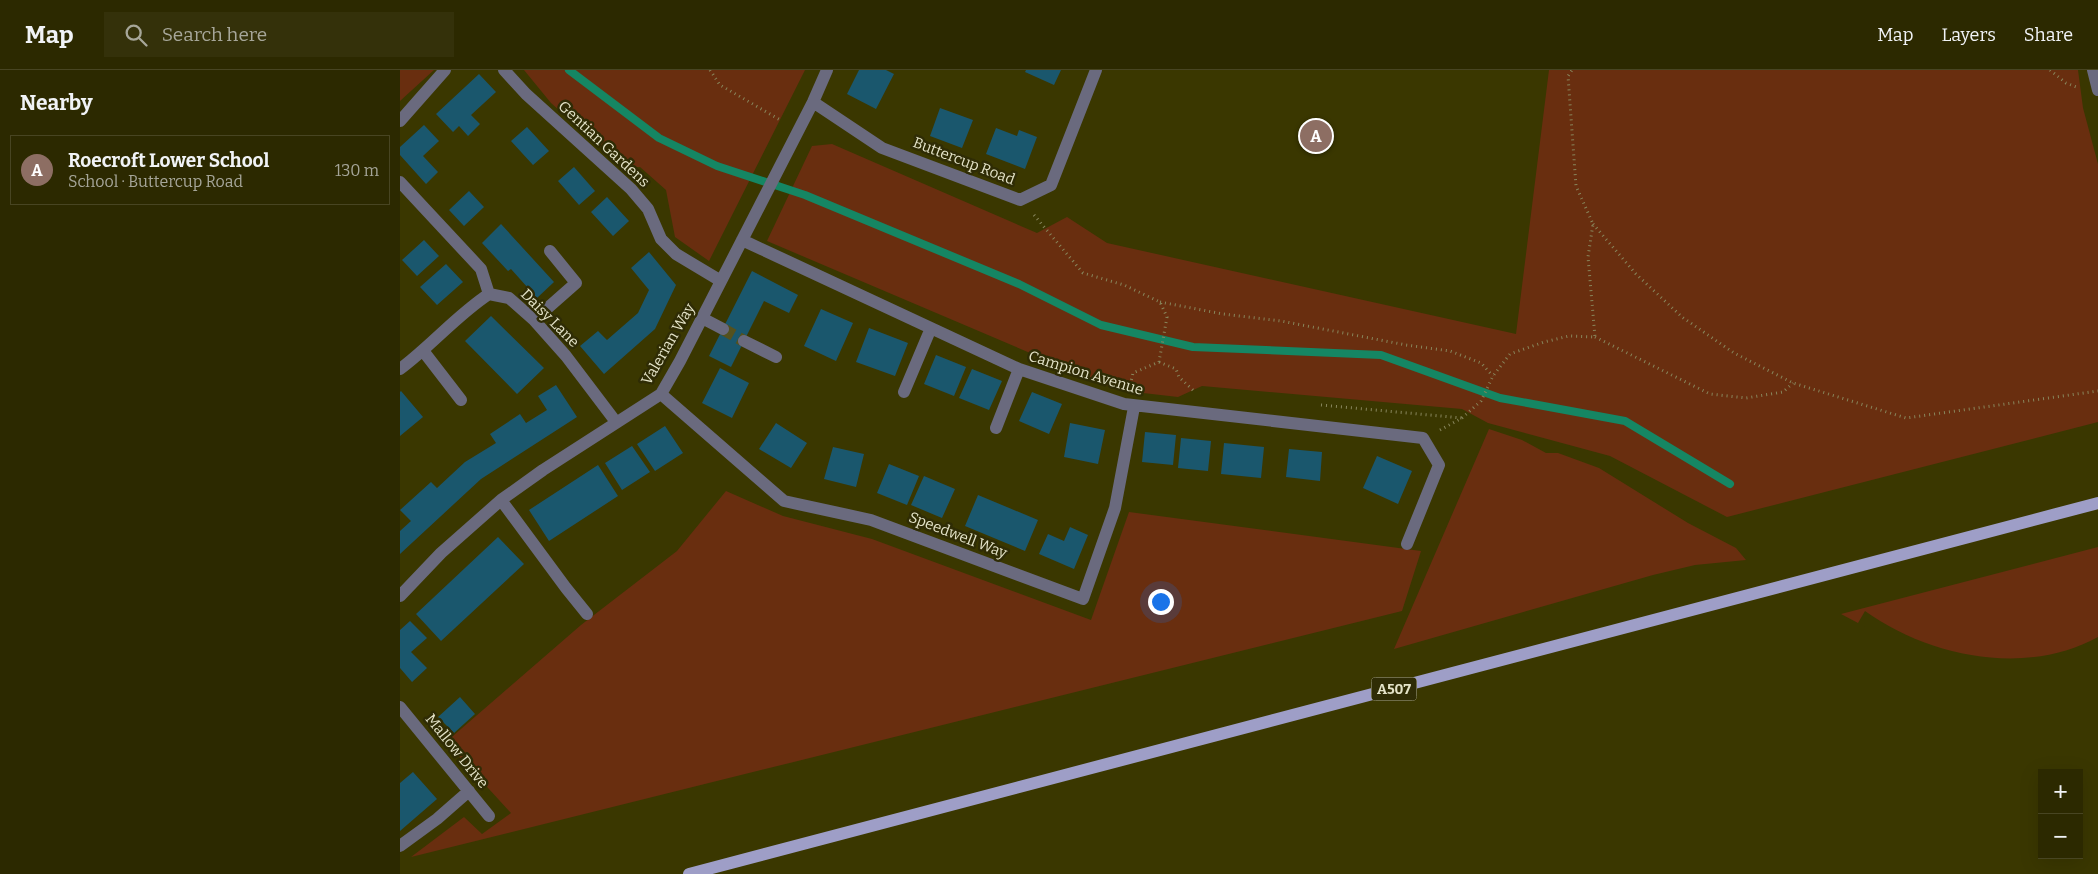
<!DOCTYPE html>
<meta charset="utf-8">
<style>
body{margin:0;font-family:Bitter,serif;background:#34310a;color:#f1f3f6}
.controls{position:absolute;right:15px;bottom:15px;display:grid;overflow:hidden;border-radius:0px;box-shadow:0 5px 20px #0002}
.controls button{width:45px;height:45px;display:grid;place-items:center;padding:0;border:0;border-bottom:1px solid #484522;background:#2c2900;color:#f1f3f6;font:25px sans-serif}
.you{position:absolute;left:760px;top:531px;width:18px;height:18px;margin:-12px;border:4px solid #fff;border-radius:50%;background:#1a73e8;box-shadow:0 0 0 8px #1a73e833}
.badge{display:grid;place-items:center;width:32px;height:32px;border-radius:50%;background:#d6ab8b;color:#fff;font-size:16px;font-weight:700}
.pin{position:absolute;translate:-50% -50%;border:2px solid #fff;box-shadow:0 1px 5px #0006}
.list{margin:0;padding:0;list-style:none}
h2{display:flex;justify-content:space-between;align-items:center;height:65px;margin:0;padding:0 20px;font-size:21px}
h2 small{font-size:16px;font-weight:400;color:#a6a699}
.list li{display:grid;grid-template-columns:32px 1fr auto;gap:15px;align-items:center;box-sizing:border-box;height:70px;margin:0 10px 10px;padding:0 10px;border:1px solid #484522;border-radius:0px}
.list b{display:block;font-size:19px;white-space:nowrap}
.list p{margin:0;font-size:16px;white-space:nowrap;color:#a6a699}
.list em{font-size:16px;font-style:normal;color:#a6a699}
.icon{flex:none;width:28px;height:28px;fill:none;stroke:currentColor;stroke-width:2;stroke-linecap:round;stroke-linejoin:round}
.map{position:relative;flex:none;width:1698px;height:804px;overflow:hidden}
header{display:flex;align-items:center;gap:30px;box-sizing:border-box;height:70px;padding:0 25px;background:#2c2900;border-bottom:1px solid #484522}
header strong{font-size:24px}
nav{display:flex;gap:28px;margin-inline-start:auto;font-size:18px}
.search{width:350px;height:45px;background:#34310a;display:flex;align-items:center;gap:12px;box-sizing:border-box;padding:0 18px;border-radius:0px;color:#a6a699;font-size:19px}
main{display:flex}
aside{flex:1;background:#2c2900}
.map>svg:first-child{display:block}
.green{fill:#692e0f}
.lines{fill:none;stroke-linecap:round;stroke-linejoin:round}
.stream{stroke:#158663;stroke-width:8}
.building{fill:#1a576d}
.minor-tunnel{stroke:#54511e;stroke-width:12;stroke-dasharray:12 6;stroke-linecap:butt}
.path{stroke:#88865c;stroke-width:3;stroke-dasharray:1 4;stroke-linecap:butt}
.minor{stroke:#6a6a7e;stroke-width:12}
.major{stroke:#9e9ec7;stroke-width:12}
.labels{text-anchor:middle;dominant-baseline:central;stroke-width:5;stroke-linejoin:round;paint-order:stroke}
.shield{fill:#2f2c05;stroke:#aeac8e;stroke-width:1}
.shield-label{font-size:14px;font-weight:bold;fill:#e4e3c8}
.street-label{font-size:15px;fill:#e4e3c8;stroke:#2f2c05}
</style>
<header>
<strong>Map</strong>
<div class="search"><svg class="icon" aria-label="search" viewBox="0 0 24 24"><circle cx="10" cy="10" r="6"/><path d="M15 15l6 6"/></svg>Search here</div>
<nav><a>Map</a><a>Layers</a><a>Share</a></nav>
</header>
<main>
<aside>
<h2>Nearby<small></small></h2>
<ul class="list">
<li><span class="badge" style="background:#8d6e63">A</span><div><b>Roecroft Lower School</b><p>School · Buttercup Road</p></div><em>130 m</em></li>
</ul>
</aside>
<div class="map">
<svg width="1698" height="804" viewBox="0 0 1698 804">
<rect width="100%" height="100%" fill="#3a3700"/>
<path class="green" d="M0,0H34L0,31Z
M124,0H405L309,191L275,167L266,120L240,97H223L151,33Z
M1149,0H1678L1683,38L1698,94V352L1327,447L1210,386L1088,353L1062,339L802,316L778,327L717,320L367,171L412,76L432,74L637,163L667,147L707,173L1116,264Z
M1089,359L1122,370L1146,383H1158L1199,398L1288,453L1336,478L1346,490L1295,495L1253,505L994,579Z
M326,421L383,446L472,469L691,550L729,442L1021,481L1002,541L11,787L64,747L82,764L111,743L46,672L181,555L277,481Z
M1698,477V567C1626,607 1529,587 1465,541L1458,553L1475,562L1441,544Z"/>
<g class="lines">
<path class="stream" d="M169,0L259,68L317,96L405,125L619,214L701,255L793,277L981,285L1100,328L1225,351L1330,414"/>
</g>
<path class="building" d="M459,0H486L494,4L476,39L447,24Z
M626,0H661L654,15L625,2Z
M79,4L96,22L71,45L80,54L68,66L59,56L53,62L36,44Z
M540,38L573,50L562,78L530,66Z
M24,55L39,71L23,86L38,102L26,114L0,85V77Z
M127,57L149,81L133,95L111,71Z
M596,58L617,66L619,60L637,67L625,99L586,84Z
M174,97L195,121L179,135L158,111Z
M69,121L84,137L64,156L49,140Z
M207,127L229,151L213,166L191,142Z
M101,154L154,212L137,228L111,199L108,201L82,173Z
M24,170L39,186L17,206L2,190Z
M249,182L276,215L255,259L204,304L180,276L198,261L207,270L238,243L249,220L231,198Z
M46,194L63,212L37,235L20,217Z
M352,201L398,225L389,243L364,231L331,297L309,286Z
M421,239L453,253L436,291L404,276Z
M91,246L144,298L117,324L65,271Z
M469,258L508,273L495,306L456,292Z
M536,285L566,297L554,326L524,314Z
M320,298L349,313L332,348L302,333Z
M572,299L602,311L589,340L559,328Z
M156,315L177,347L81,409L0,484V461L11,451L0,440L31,412L37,418L65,392L96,373L90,364L120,344L126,353L147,340L138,326Z
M1,321L23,347L0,366V322Z
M632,322L662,334L649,364L619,351Z
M376,353L407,373L391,398L359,379Z
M670,353L705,360L698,394L664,387Z
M265,356L283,383L255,401L237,374Z
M745,362L776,365L773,395L742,392Z
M781,368L811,371L808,401L778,398Z
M824,373L864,377L861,408L821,404Z
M232,376L250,402L222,420L205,393Z
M433,377L464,384L456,417L424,409Z
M889,379L922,382L920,411L886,407Z
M977,386L1012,401L998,434L963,418Z
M489,394L519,406L507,435L477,423Z
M198,395L218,426L149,471L129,440Z
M524,406L555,419L542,448L511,435Z
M578,425L638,450L625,481L565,456Z
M670,457L688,465L674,499L639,484L648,464L664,471Z
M98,467L124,494L41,571L16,544Z
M10,551L27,568L11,582L27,598L12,612L0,598V560Z
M60,627L75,644L54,663L38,647Z
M13,702L37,729L0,761V713Z"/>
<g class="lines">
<path class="minor-tunnel" d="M323,259L344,271"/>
<path class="path" d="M310,0L320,15L382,51
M1650,0L1666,13L1679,18
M634,145L683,203L724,215L760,232L767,247L759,292L733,303L730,316
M1193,154L1236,204L1282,247L1334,283L1393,313L1506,348L1698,321
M760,232L823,244L881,251L1006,275L1050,281L1081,293L1093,306
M1195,267L1310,324L1346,328L1383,322L1393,313
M759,292L776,299L779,307L795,322
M921,335L1062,348
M1040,360L1062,348L1081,331L1093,306L1110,284L1144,272L1169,266L1195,267L1188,187L1193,154L1176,116L1168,6L1172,0"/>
<path class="minor" d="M104,0L126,24L231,119L248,139L261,169L276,184L321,211
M1693,0L1698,20
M413,32L482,78L620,130L651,115L696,0
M0,51L45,0
M0,112L81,199L89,224
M342,170L619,299L724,334L1023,368L1039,395L1007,474
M302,248L323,259
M134,250L176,213L150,181
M344,271L376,287
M24,282L61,330
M0,299C31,276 57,245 89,224L109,228L134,250L166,286L216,352
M504,322L531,258
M261,324L384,431L471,450L683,529L715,438L734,337
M596,358L619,299
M101,430L166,518L187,544
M0,526L41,483L101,430L143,400L261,324L280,291L413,32L427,0
M0,637L89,746
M0,776L37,749L69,721"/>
<path class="major" d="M289,804L1698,433"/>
</g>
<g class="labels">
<rect class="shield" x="971.5" y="607.5" width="45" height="23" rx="4"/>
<g class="shield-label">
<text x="994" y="619">A507</text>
</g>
<g class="street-label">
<text transform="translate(204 74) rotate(43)">Gentian Gardens</text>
<text transform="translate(564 91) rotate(21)">Buttercup Road</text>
<text transform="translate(150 248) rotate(45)">Daisy Lane</text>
<text transform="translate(268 274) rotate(-60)">Valerian Way</text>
<text transform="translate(686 303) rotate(17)">Campion Avenue</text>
<text transform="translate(558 465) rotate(21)">Speedwell Way</text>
<text transform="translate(57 681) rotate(51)">Mallow Drive</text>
</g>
</g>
</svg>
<div class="controls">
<button>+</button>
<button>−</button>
</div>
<div class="you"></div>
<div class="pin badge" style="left:916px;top:66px;background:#8d6e63">A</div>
</div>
</main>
